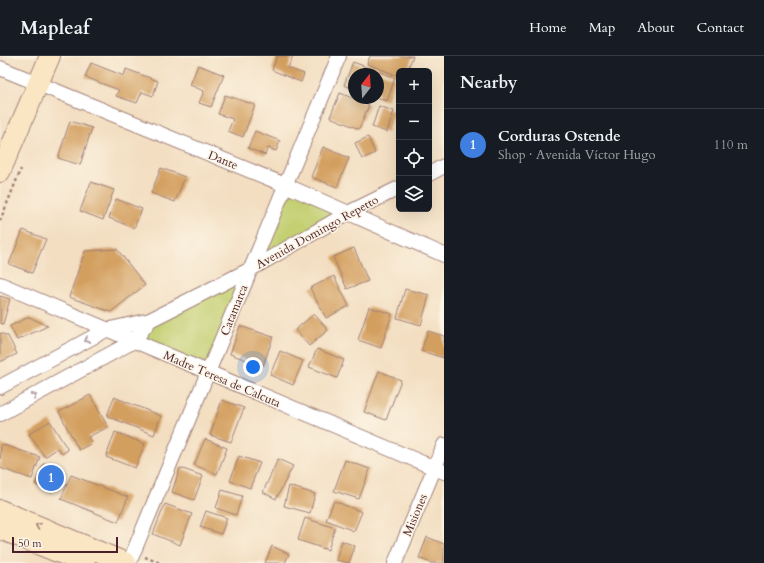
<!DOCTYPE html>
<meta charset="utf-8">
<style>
body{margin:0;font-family:Cardo,serif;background:#20242c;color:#f1f3f6}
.controls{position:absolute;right:12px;top:12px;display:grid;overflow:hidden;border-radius:6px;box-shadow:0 4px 16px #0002}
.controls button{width:36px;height:36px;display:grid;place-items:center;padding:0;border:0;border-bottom:1px solid #363941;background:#171b24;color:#f1f3f6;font:20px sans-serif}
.compass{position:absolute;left:348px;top:12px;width:36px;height:36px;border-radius:50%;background:#171b24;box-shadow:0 4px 16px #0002;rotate:17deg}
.scale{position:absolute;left:12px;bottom:10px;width:106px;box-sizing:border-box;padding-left:4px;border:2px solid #4a1f2b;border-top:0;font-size:11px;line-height:14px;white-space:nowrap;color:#4a1f2b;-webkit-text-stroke:3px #fcf5e5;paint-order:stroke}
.you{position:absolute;left:253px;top:311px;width:14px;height:14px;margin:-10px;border:3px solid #fff;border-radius:50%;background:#1a73e8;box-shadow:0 0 0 6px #1a73e833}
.badge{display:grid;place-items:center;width:26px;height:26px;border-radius:50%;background:#d93025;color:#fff;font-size:13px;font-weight:700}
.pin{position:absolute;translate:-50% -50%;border:2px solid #fff;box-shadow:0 1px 4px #0006}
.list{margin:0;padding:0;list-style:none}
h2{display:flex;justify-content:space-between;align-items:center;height:52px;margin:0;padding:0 16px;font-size:17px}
h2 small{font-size:13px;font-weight:400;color:#9ea1a6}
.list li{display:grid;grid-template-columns:26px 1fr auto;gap:12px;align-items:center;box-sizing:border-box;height:72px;padding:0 16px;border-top:1px solid #363941}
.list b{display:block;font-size:15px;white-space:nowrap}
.list p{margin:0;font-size:13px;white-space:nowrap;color:#9ea1a6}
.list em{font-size:13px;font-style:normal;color:#9ea1a6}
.icon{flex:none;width:22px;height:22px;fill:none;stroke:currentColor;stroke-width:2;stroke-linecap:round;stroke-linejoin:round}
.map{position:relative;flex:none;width:444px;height:507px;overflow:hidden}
header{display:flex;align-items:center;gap:24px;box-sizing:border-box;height:56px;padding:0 20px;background:#171b24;border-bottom:1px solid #363941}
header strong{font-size:19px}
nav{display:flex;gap:22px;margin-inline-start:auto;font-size:14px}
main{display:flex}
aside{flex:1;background:#171b24}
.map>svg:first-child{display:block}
.green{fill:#c3cf71;stroke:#86774e}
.building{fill:#d39f5e}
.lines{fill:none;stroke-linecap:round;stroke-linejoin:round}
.street-casing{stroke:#9e7e76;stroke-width:16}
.secondary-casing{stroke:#9e7e76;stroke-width:22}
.path{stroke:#9e7e76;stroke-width:2.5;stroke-dasharray:3 3;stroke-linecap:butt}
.street{stroke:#fff;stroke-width:14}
.secondary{stroke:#fbe6c4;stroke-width:20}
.oneway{stroke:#ae9aa0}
.oneway2{stroke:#a28278}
.labels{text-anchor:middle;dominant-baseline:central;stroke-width:3;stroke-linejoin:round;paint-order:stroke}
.street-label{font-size:12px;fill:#4a1f2b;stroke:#fcf5e5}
</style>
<header>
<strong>Mapleaf</strong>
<nav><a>Home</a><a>Map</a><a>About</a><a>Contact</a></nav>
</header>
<main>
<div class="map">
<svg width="444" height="507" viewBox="0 0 444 507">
<rect width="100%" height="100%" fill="#fcf5e5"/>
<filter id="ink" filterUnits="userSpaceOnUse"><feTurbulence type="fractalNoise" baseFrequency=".025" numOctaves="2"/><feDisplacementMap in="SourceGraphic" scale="8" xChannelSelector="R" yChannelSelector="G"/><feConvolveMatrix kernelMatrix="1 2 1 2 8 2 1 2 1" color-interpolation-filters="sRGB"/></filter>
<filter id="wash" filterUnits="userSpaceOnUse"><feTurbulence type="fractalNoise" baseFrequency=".012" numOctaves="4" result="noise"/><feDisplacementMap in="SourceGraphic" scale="16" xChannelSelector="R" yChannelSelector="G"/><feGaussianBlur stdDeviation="0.9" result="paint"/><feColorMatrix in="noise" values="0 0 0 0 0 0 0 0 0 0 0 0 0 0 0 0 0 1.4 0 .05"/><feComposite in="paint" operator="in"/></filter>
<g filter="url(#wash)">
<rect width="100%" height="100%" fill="#f3dec1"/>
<path class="green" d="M285,129L348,157L251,213L207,317L135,284L150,264L251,213Z"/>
<g id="blocks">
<path class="building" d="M277,0H293L288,12L304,18L301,26L272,14Z
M370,0H413L407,15H399V20L367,8Z
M353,6L395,22L387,45L378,42V18H354V33L344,29Z
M91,7L124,20L126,13L158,25L153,40L142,36L137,47L116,40L119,34L85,21Z
M198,9L224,19L211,51L199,47L204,35L190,29Z
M340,37L369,49L359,73L330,61Z
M225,39L255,49L243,81L228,75L233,63L218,58Z
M379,50L394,55L387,76L372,71Z
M70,65L92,72L80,109L58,102Z
M255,75L280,85L276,95L268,92L265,99L248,92Z
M368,81L375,97L362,103L355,87Z
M323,91L349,102L337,131L311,121Z
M161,112L185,121L175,146L151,137Z
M91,126L114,134L103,164L80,155Z
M116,143L142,153L134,172L109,162Z
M23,174L46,183L32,217L9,208Z
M354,192L368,225L347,233L333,201Z
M117,193L145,229L111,256L69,241L85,195Z
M334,220L349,250L326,262L310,232Z
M405,233L429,239L421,269L397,262Z
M0,240L10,243L3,268L0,267Z
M369,251L392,258L381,292L358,284Z
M314,258L328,274L309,290L295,274Z
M29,261L48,270L17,284L10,270Z
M240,270L273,281L263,310L230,298Z
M428,275L444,280V302L421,295Z
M0,277L8,280L17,298L0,306Z
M317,293L344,304L337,322L309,311Z
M280,295L303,305L293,329L270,319Z
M379,315L401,324L386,364L364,356Z
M90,339L108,371L88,381L92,387L79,394L59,356Z
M114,341L161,360L154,379L107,360Z
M222,344L244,352L231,386L210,379Z
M50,365L68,394L62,398L58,392L45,401L29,378Z
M115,376L145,388L135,412L106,401Z
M205,383L227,392L217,418L194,409Z
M1,388L40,401L32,423L0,412Z
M239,400L260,407L250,432L230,425Z
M278,403L293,410L276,443L263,436Z
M345,404L370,413L359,443L334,435Z
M44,407L61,414L52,436L35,428Z
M180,412L203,420L194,444L172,436Z
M71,419L128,441L118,466L61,443Z
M289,430L315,438L310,457L284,450Z
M222,434L242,440L236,459L216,452Z
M334,445L362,456L354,475L326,464Z
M165,448L192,458L180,489L153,478Z
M206,455L227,462L221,478L200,471Z
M305,462L335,472L328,494L298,484Z
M427,481L444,488V507H431L419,502Z
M342,485L355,490L349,507L336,504Z
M272,490L289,498L285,507H265Z"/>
</g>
</g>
<g filter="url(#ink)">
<use href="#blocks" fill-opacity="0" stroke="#9e7e76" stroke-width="1"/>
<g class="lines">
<defs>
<path id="street" d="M0,12L285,129L444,199
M429,118L444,110
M0,228L444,416
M0,331L106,274L150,264L251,213L348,157L399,132
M0,358L134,285L150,264
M129,507L339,0
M395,507L444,389"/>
<path id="secondary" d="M0,116L50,0
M0,454L126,507
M0,473L85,507"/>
</defs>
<use href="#street" class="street-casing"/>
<use href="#secondary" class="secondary-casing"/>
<path class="path" d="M0,165L21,113
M145,501L160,507"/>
<use href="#street" class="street"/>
<use href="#secondary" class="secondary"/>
</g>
<defs><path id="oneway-chevron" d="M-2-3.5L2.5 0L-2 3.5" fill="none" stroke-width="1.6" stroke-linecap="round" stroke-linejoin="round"/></defs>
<g class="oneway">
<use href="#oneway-chevron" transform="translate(87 284) rotate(152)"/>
<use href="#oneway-chevron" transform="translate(34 340) rotate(-29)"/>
</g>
<use class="oneway2" href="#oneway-chevron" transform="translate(38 470) rotate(-157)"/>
</g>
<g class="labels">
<g class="street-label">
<text transform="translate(223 104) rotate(22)">Dante</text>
<text transform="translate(317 176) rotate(-29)">Avenida Domingo Repetto</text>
<text transform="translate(234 254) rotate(-68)">Catamarca</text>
<text transform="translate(222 323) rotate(23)">Madre Teresa de Calcuta</text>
<text transform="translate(415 459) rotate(-67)">Misiones</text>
</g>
</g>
</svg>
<div class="controls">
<button>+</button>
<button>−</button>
<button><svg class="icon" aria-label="locate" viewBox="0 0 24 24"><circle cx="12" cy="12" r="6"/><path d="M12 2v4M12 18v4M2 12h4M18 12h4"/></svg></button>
<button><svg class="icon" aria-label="layers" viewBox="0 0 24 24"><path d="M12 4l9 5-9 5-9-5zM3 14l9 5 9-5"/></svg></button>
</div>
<svg class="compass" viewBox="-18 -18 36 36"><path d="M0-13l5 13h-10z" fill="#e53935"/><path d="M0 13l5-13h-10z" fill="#9ea1a6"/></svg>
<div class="scale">50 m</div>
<div class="you"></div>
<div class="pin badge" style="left:51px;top:422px;background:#3f7fe0">1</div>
</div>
<aside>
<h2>Nearby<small></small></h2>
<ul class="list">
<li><span class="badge" style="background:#3f7fe0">1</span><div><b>Corduras Ostende</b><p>Shop · Avenida Víctor Hugo</p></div><em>110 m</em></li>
</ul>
</aside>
</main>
